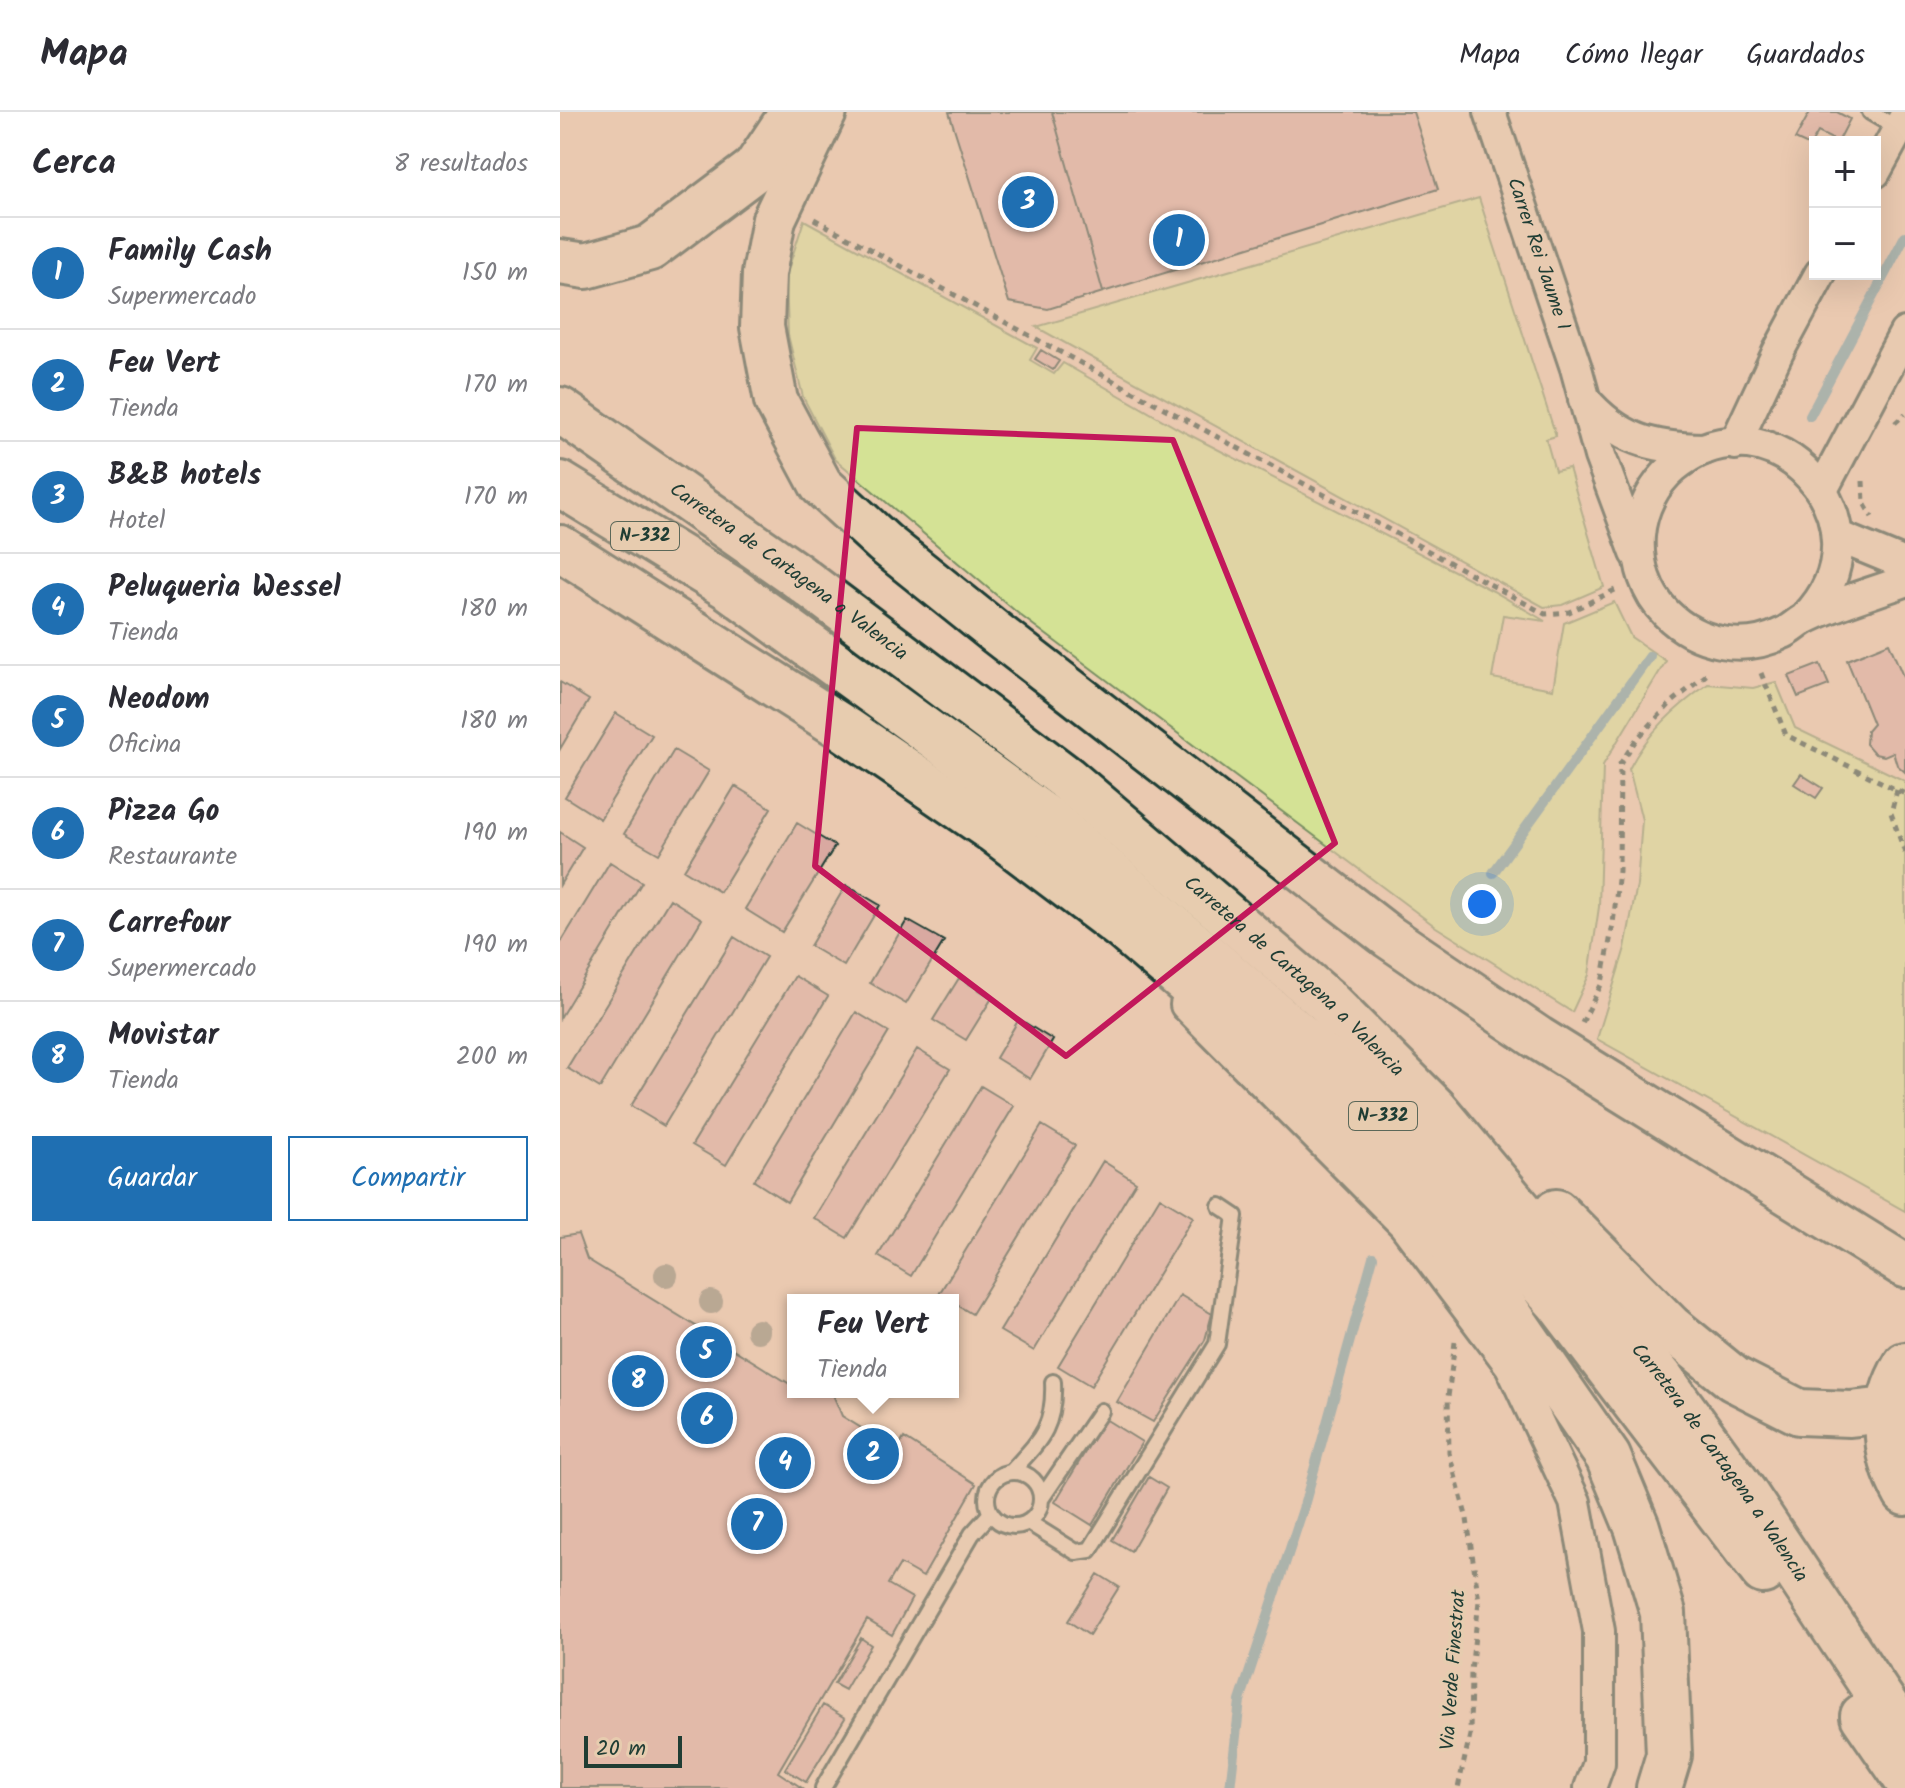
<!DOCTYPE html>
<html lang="es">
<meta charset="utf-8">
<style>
body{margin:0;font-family:Kalam,sans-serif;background:#f2f2f3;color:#2b2b33}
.controls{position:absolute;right:24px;top:24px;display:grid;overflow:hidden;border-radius:0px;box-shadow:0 8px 32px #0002}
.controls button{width:72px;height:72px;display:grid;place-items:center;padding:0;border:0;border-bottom:2px solid #e1e1e2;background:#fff;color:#2b2b33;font:40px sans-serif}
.scale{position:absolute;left:24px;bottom:20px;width:98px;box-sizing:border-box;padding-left:8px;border:4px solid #1f3d34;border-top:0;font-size:22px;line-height:28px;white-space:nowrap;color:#1f3d34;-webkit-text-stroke:6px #e7ccaf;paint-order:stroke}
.you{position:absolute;left:922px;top:792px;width:28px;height:28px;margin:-20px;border:6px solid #fff;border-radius:50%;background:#1a73e8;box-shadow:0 0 0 12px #1a73e833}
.badge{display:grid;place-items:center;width:52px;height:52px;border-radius:50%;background:#1f6fb2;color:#fff;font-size:26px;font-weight:700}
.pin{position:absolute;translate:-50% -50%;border:4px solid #fff;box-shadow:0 2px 8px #0006}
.popup{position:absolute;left:227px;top:1182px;width:172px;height:104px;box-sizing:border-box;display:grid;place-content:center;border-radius:0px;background:#fff;filter:drop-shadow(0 2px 6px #0005);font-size:26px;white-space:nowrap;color:#7c7c81}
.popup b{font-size:30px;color:#2b2b33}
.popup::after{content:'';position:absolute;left:50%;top:100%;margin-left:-16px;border:16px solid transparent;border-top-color:#fff}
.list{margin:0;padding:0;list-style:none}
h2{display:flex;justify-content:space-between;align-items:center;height:104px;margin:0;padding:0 32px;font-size:34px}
h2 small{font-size:26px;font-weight:400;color:#7c7c81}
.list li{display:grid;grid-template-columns:52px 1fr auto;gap:24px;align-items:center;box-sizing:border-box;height:112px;padding:0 32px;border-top:2px solid #e1e1e2}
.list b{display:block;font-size:30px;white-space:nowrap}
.list p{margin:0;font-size:26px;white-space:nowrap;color:#7c7c81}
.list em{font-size:26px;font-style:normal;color:#7c7c81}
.actions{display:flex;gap:16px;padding:24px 32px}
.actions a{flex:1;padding:18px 0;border:2px solid #1f6fb2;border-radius:0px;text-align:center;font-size:28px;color:#1f6fb2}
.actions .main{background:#1f6fb2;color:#fff}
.map{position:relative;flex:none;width:1345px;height:1676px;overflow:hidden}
header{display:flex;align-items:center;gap:48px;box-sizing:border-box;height:112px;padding:0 40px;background:#fff;border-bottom:2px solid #e1e1e2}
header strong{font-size:38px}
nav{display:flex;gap:44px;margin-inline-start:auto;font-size:28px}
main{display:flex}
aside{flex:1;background:#fff}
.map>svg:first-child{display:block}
.green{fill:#d4e295;stroke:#7a9064;stroke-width:2}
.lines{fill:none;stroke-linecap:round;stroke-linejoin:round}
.stream{stroke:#6299a5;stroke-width:10}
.building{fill:#d9a9a1;stroke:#1f3d34;stroke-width:2}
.lane-casing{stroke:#1f3d34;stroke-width:20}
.street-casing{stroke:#1f3d34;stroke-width:36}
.secondary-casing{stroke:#1f3d34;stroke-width:48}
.highway-casing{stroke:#1f3d34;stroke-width:50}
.path{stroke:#1f3d34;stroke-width:5;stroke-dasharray:6 6;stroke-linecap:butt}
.lane{stroke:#e7ccaf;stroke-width:14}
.street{stroke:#e7ccaf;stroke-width:30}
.secondary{stroke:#e7ccaf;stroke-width:42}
.highway{stroke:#e7ccaf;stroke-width:44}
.tree{fill:#7f806f}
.marked{fill:none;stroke:#c2185b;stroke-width:6;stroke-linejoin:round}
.labels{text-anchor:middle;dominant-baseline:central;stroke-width:7;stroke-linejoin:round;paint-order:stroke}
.shield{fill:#e7ccaf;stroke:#5b6859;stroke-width:2}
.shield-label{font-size:18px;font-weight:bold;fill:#1f3d34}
.street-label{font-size:20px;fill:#1f3d34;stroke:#e7ccaf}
</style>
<header>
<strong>Mapa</strong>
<nav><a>Mapa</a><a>Cómo llegar</a><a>Guardados</a></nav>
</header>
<main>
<aside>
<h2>Cerca<small>8 resultados</small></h2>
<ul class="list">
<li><span class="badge">1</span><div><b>Family Cash</b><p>Supermercado</p></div><em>150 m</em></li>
<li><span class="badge">2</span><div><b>Feu Vert</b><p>Tienda</p></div><em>170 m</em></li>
<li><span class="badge">3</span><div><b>B&amp;B hotels</b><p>Hotel</p></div><em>170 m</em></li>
<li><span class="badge">4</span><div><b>Peluqueria Wessel</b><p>Tienda</p></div><em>180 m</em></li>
<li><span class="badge">5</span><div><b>Neodom</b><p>Oficina</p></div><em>180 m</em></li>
<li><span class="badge">6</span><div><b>Pizza Go</b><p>Restaurante</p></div><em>190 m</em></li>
<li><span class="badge">7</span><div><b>Carrefour</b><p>Supermercado</p></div><em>190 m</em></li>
<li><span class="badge">8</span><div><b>Movistar</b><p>Tienda</p></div><em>200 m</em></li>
</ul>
<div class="actions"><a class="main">Guardar</a><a>Compartir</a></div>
</aside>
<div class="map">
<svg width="1345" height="1676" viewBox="0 0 1345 1676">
<rect width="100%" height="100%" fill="#eac9b0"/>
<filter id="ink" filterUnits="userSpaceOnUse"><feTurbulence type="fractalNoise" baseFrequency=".0125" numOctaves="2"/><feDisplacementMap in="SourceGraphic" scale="16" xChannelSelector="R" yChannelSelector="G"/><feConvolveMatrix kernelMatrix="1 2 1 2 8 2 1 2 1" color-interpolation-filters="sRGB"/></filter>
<g filter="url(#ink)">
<path class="green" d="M919,86L996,324L986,327L995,359L1009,356L1044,475L1002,493L984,495L476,215Z
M244,108L477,236L470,248L494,262L503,251L622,319L933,479L985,509L943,503L932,566L993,577L1004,511L1054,490L1071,525L1106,549L1043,653L1039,795L1029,863L1012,900L876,815L460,503L275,347L243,285L228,223L226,164Z
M1216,570L1235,616L1345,669V1099L1037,927L1065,836L1077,773L1082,708L1069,657C1088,620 1115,596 1148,572L1193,576Z"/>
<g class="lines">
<path class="stream" d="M1250,304L1345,124
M933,761L1090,544
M670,1676L680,1589L744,1394L813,1145"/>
</g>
<path class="building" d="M389,0H492L543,180L488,197L449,190Z
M492,0H853L878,77L543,180Z
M1250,0H1277L1290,7L1278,30L1258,20L1250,34L1235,27Z
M481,238L499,249L493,258L475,247Z
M1329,531L1345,569V660L1337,653L1333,640L1324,644L1315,642L1306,632L1307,619L1313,612L1287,548Z
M1260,552L1269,573L1238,585L1229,564Z
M0,570L29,588L0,637Z
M56,601L92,623L40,707L5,685Z
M114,638L149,659L99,742L64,722Z
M1241,662L1263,676L1256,686L1234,672Z
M175,674L211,696L160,780L124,758Z
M237,711L275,734L222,820L185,797Z
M0,720L23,735L0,773Z
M50,750L82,770L0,906V832Z
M286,773L320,793L284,854L250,834Z
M110,787L142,807L40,976L7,956Z
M347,808L384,829L346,892L310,871Z
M174,825L206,845L104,1014L71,994Z
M235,864L268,884L166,1053L132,1033Z
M399,866L432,886L406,928L373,908Z
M296,900L329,920L227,1090L194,1069Z
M459,907L493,928L470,967L436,946Z
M357,937L390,957L287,1126L254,1106Z
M421,974L454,994L351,1164L318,1144Z
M482,1013L515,1033L412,1202L379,1182Z
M543,1049L576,1070L474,1239L440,1219Z
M600,1085L633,1105L531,1274L498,1254Z
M18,1122L27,1147L233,1274V1280H272L282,1304L337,1338L344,1326L416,1372L363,1465L340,1452L328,1472L352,1486L332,1523L307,1508L218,1660L242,1676H0V1125Z
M620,1183L652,1202L645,1228L593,1310L557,1290Z
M545,1307L582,1330L532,1413L495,1390Z
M589,1365L607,1376L571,1439L552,1428Z
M538,1462L559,1475L529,1523L508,1509Z
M301,1526L311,1533L285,1578L274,1572Z
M263,1593L285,1606L246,1670L225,1657Z"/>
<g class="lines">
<defs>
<path id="lane" d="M1310,0L1339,17
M451,1360C480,1328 495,1316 493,1270
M427 1387a27 27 0 1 1 54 0a27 27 0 1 1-54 0Z
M481,1387L541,1299
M468,1410L516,1440L530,1438L657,1232L675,1104L660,1094
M263,1676L412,1422L431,1401"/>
<g id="street">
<path id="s1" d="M930,0L1016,256L1040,344L1076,441"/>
<path d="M1315,60L1345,5"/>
<path d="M1024,287C1059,328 1092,336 1144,337"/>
<path d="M1175,332L1218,240L1260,162"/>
<path d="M1262,378L1345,221"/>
<path d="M1277,424L1345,452"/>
<path d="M1246,505C1336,412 1212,274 1114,355C1094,372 1081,397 1079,424C1077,452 1086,481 1106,501C1137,532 1184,541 1223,521C1232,517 1239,509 1248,505C1278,490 1313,481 1345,469"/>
<path d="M626,893L844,1112L951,1254L1015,1390L1039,1519V1651L1030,1676"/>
</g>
<path id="secondary" d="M265,0L214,107L204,162L202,215L216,289L261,373L324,431L435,520L829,825L978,926L1345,1154
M1345,1252C1320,1293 1321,1340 1345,1382"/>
<g id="highway">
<path d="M0,150L26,154L90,136L195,57L233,0"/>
<path id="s2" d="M0,298L236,463L506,666L766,888L875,997L1100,1265L1185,1382L1345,1623"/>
<path d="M0,372L170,476L485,705L744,927L859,1039L997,1189L1203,1459"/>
<path d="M0,436L285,617L433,718L564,817L678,915L784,1017L926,1169L1048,1345L1077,1415L1103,1501L1109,1643L1099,1676"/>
<path d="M996,1100L1110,1215L1174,1267L1239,1300L1290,1302L1327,1298"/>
<path d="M1303,1604L1345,1665"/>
</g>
</defs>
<use href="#lane" class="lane-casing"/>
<use href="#street" class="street-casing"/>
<use href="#secondary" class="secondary-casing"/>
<use href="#highway" class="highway-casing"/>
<path class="path" d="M254,107L985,502L1009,500L1055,478
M1335,311L1345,302
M1303,369L1304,391L1312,405
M1201,561L1226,623L1345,682
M1337,678L1331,701L1345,741
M1022,911L1042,871L1053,812L1059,759L1060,652L1076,628L1111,591L1150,560
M895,1230L888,1285L889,1341L907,1407L919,1489L911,1559L910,1623L898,1676"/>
<use href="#lane" class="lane"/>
<use href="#street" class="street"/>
<use href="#secondary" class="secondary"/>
<use href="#highway" class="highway"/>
</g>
<g class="tree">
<circle cx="106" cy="1163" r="12"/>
<circle cx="151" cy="1190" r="12"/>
<circle cx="198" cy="1219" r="12"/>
</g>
</g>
<path d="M0 0H1345V1676H0ZM297,316L613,328L775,731L506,944L255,754Z" fill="#eac9b0" fill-opacity=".55" fill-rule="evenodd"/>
<path class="marked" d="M297,316L613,328L775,731L506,944L255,754Z"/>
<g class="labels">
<g class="shield">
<rect x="51" y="410" width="68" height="28" rx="6"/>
<rect x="789" y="990" width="68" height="28" rx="6"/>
</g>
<g class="shield-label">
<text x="85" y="424">N-332</text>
<text x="823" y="1004">N-332</text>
</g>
<g class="street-label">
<text stroke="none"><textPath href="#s1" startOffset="150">Carrer Rei Jaume I</textPath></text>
<text stroke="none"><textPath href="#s2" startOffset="280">Carretera de Cartagena a Valencia</textPath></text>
<text stroke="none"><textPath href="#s2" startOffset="928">Carretera de Cartagena a Valencia</textPath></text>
<text stroke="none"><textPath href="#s2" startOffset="1576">Carretera de Cartagena a Valencia</textPath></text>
<text transform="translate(894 1558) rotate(-86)">Via Verde Finestrat</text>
</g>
</g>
</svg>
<div class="controls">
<button>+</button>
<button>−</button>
</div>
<div class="scale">20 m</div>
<div class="you"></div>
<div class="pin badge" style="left:619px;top:128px">1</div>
<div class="pin badge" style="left:313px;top:1342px">2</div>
<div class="popup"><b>Feu Vert</b>Tienda</div>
<div class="pin badge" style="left:468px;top:90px">3</div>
<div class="pin badge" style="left:225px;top:1351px">4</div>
<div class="pin badge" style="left:146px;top:1240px">5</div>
<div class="pin badge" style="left:147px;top:1306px">6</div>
<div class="pin badge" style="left:197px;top:1412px">7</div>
<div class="pin badge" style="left:78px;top:1269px">8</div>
</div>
</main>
